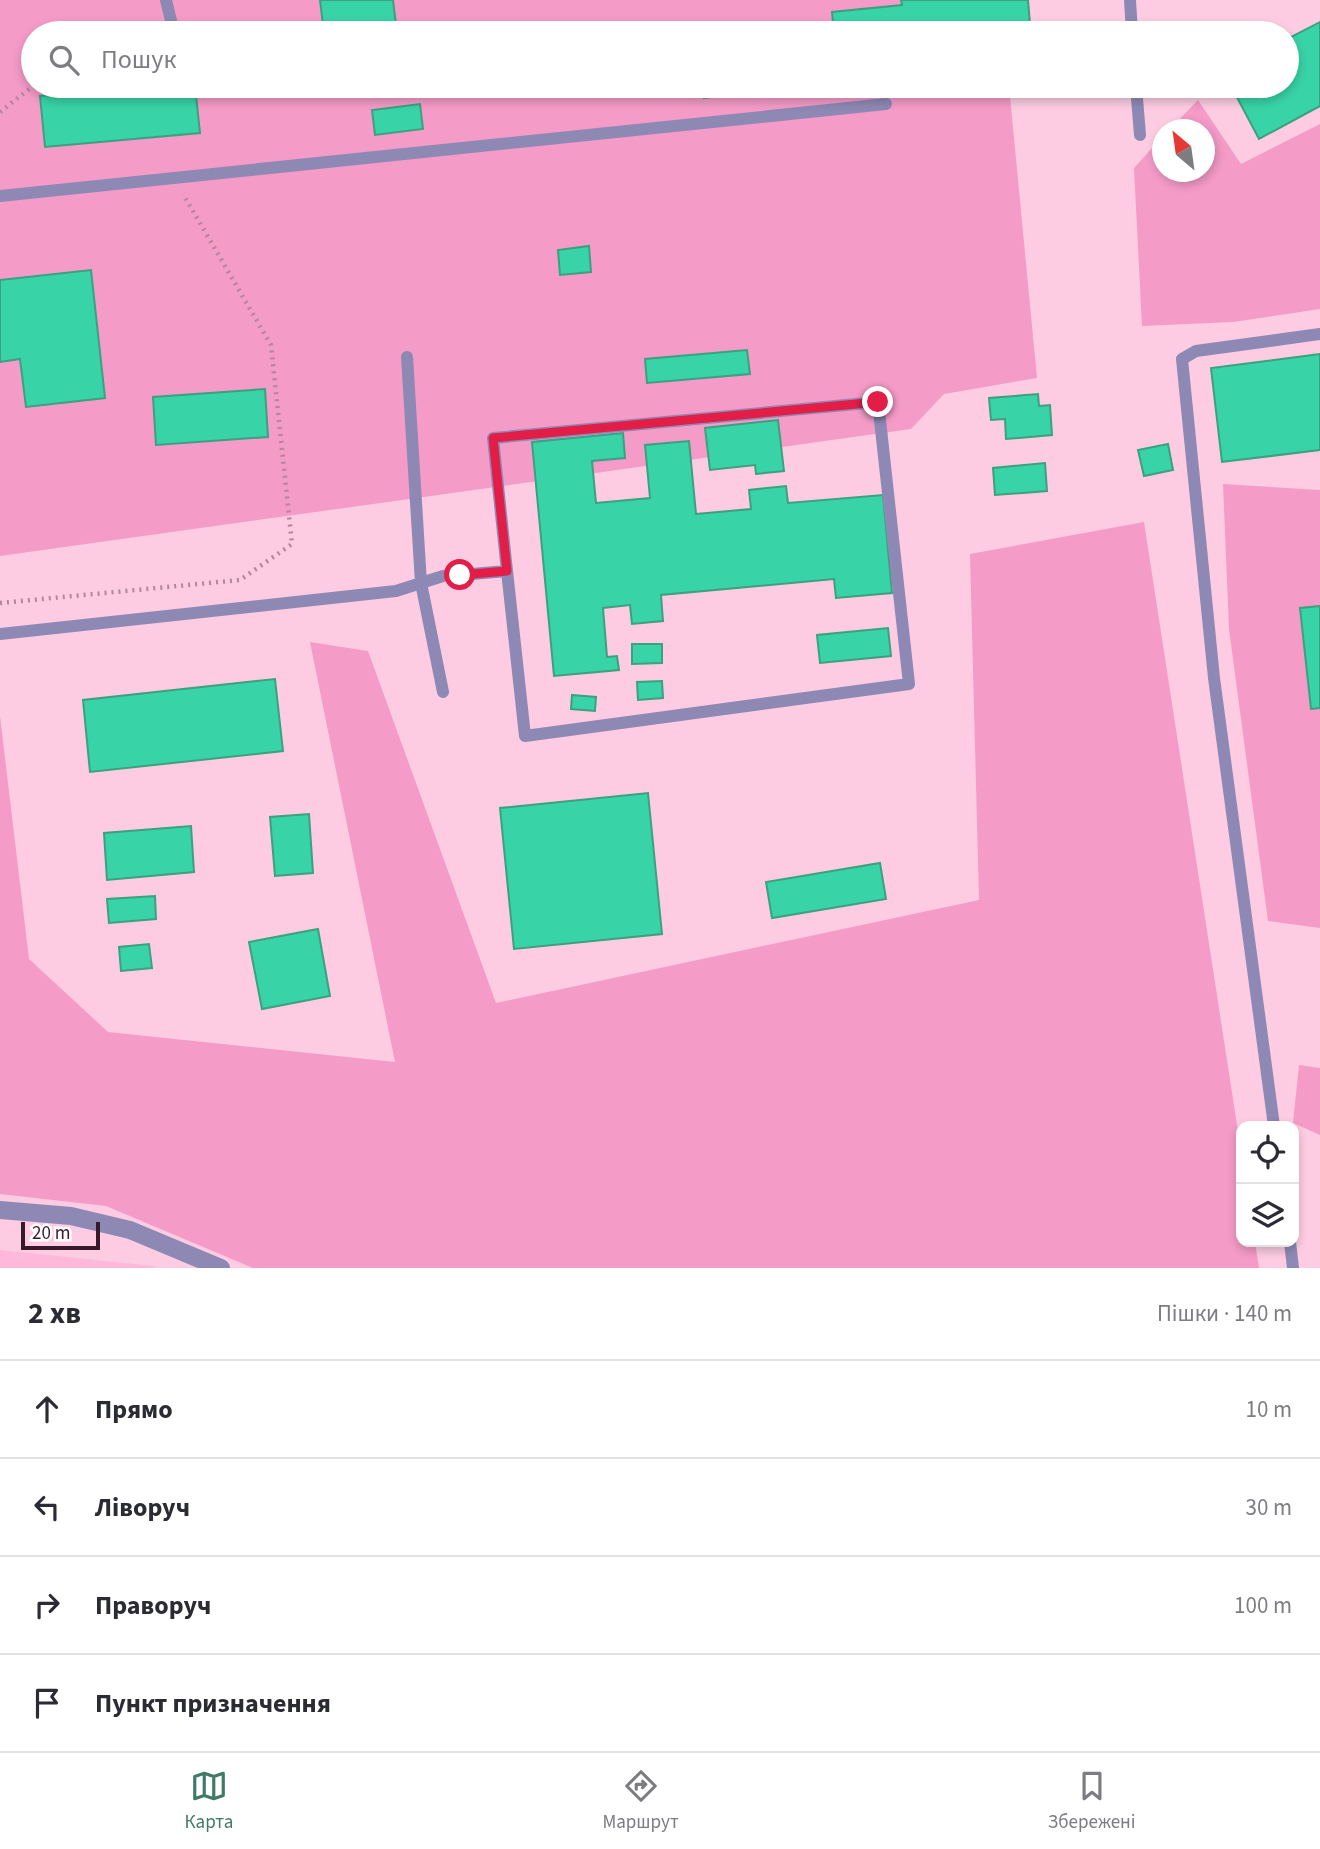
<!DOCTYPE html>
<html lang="uk">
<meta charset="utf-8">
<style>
body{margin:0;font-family:"Source Sans 3",sans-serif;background:#f7f7f7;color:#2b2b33}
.controls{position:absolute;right:21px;bottom:21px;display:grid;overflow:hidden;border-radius:14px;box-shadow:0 4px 10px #0003}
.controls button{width:63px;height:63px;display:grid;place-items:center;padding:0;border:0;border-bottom:2px solid #e1e1e2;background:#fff;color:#2b2b33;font:35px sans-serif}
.compass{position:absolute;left:1152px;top:119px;width:63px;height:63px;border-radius:50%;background:#fff;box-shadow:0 4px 10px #0003;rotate:331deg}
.scale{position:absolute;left:21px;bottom:18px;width:79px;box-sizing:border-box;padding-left:7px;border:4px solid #371929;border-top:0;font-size:19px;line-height:24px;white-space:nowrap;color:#371929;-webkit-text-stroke:5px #fdfdfd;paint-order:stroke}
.stop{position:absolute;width:21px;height:21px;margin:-16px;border:5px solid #e11d48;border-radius:50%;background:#fff}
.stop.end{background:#e11d48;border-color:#fff;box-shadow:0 2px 7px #0008}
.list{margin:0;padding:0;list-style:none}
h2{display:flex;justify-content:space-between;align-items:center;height:91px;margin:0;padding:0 28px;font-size:30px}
h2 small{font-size:23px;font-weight:400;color:#7c7c81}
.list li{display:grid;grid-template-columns:46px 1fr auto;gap:21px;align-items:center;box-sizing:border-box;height:98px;padding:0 28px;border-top:2px solid #e1e1e2}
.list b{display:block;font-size:26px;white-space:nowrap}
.list em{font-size:23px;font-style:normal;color:#7c7c81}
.icon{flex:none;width:38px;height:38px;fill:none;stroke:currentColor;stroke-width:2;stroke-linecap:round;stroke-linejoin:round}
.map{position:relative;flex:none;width:1320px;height:1268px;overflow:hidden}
.search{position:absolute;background:#fff;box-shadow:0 4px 10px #0003;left:21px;right:21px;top:21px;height:77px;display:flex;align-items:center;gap:18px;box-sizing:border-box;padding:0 24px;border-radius:38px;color:#7c7c81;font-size:26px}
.sheet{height:483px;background:#fff}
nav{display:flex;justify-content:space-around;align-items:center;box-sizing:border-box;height:98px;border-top:2px solid #e1e1e2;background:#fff;font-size:19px;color:#7c7c81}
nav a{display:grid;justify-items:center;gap:4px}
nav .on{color:#3e7a66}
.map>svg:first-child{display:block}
.built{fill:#feb8d9}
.green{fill:#f49bc7}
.building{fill:#38d3a7;stroke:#3ca081;stroke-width:2}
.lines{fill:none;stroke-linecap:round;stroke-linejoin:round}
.path{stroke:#b1879b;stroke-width:4.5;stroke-dasharray:2 5;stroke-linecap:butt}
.lane{stroke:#8d89b4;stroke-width:12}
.street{stroke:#8d89b4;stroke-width:18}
.route{stroke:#e11d48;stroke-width:9}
</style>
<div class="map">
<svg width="1320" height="1268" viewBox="0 0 1320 1268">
<rect width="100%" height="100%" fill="#fdcce2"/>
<path class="built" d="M0,1250L153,1266L156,1268H0Z"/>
<path class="green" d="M0,0H1000L1004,33H33V86H1009L1037,378L944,394L911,429L0,556Z
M1198,100L1241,164L1320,124V309L1233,322L1142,326L1134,168L1162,137V172H1204V130L1170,129Z
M1223,484L1320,490V928L1268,921L1229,629Z
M1144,522L1241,1151V1242H1255L1259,1268H253L106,1206L0,1194V716L29,959L108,1032L395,1062L310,642L368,651L496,1003L979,900L970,554Z
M1299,1065L1320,1068V1135L1293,1123Z"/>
<path class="building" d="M320,0H393L397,33H324Z
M901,0H1028L1030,24L931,33H834L832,12L902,5Z
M1320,22V106L1259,139L1231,86H1287V39Z
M150,86H195L200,133L45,147L40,96Z
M703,86H751L752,92L704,98Z
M420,104L423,129L375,135L372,110Z
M589,246L591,272L560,275L558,250Z
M91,270L105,398L26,407L20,359L0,362V280Z
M747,350L750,374L647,383L645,359Z
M1320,354V450L1222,462L1211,368Z
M265,389L268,437L156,445L153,397Z
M1038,394L1039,406L1050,405L1052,435L1006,439L1005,419L991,420L989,398Z
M778,420L784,471L756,474L755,465L710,470L705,428Z
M623,433L625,458L592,461L596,503L650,498L645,445L689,441L696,514L751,509L749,490L786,486L788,503L883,495L892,593L836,598L834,579L661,595L663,621L632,624L630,605L603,608L607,657L617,656L619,670L554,676L532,442Z
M1168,444L1173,470L1144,476L1138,450Z
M1045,463L1047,491L995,495L993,468Z
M1320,606V708L1311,709L1300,608Z
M888,628L891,656L820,663L817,635Z
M632,644H662V663L632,664Z
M275,679L283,751L90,772L83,700Z
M662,681L663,698L638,700L637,682Z
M572,695L596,697L595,711L571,709Z
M648,793L662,934L514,949L500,808Z
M309,814L313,873L275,876L270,817Z
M191,826L194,872L107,880L104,833Z
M880,863L886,899L772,918L766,882Z
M155,896L156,919L109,923L107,899Z
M318,929L330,996L262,1009L249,942Z
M149,944L152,968L121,971L119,947Z"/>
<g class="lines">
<path class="path" d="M0,112L33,86
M0,603L240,580L292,544L271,345L183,194"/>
<path class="lane" d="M166,0L174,33
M1130,0L1132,33
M1136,86L1140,135
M0,196L886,104
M407,357L421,583L443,692
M460,575L507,571L493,438L878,402L909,684L525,736L507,571
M0,634L396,591L443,576
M1274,1126L1214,678L1182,359L1196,351L1320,334
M1290,1242L1293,1268"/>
<path class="street" d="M0,1210L71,1216L130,1230L221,1268"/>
</g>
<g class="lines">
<path class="route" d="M460,575L507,571L493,438L878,402"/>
</g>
</svg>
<div class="controls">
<button><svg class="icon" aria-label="locate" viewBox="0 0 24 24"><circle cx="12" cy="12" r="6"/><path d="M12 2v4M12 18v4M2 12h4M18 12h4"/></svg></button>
<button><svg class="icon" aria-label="layers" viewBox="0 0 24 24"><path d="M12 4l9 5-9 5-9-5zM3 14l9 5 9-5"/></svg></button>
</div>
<svg class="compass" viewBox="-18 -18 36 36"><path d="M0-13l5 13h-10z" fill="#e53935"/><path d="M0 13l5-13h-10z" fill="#7c7c81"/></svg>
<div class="scale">20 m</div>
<div class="stop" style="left:460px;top:575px"></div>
<div class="stop end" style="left:878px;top:402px"></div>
<div class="search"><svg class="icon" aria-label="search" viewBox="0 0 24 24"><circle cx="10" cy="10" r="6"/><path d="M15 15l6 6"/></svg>Пошук</div>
</div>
<section class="sheet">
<h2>2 хв<small>Пішки · 140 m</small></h2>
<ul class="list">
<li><svg class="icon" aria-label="ahead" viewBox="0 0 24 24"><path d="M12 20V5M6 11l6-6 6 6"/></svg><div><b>Прямо</b></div><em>10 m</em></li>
<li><svg class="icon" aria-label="left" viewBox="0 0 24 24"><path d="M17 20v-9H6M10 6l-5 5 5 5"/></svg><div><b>Ліворуч</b></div><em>30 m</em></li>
<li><svg class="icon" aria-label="right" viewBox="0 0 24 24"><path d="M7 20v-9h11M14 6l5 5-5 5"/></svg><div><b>Праворуч</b></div><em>100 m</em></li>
<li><svg class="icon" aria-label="arrive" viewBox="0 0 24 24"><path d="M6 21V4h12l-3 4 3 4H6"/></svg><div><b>Пункт призначення</b></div></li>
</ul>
</section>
<nav>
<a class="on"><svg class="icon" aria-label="map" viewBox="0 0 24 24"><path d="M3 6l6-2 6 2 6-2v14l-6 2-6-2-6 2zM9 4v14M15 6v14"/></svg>Карта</a>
<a><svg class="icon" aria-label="directions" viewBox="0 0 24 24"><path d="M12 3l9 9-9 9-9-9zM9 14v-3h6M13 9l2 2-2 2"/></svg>Маршрут</a>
<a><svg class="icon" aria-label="saved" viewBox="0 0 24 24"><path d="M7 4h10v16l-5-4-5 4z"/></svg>Збережені</a>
</nav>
